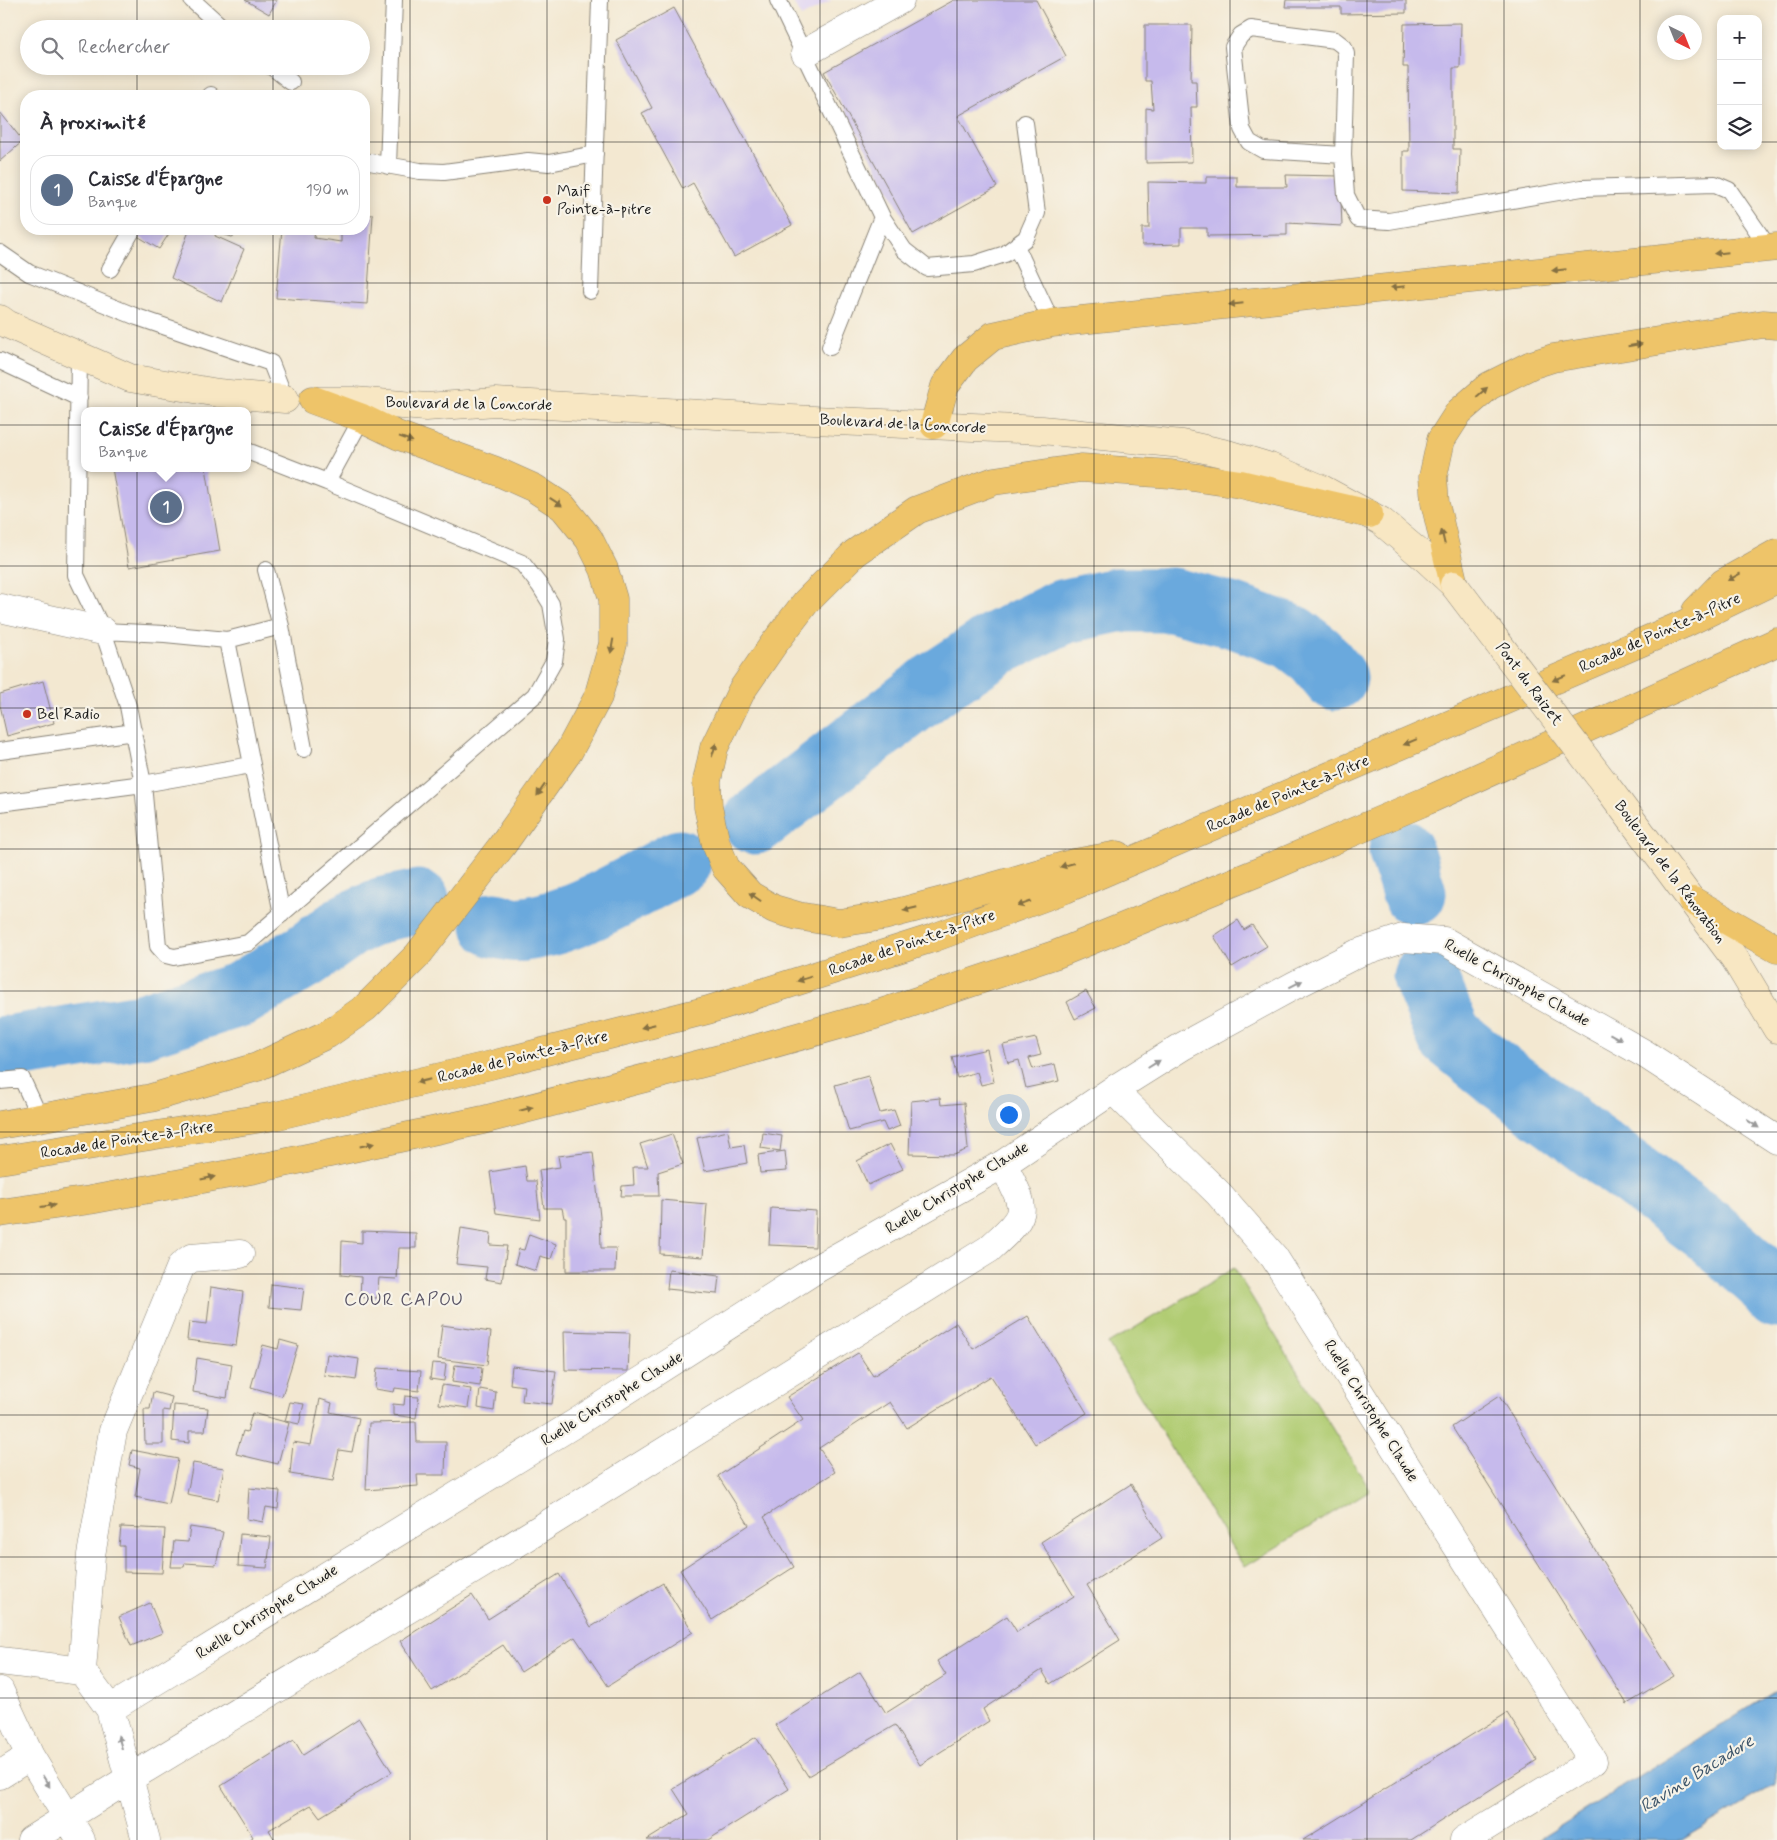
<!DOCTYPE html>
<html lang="fr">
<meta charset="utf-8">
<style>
body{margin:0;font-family:Mynerve,sans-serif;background:#f7f7f7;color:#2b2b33}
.controls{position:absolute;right:15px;top:15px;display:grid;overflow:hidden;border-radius:10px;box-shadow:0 2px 12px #0003}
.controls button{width:45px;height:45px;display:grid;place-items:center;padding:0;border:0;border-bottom:1px solid #e1e1e2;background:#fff;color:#2b2b33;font:25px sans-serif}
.compass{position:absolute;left:1657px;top:15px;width:45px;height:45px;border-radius:50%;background:#fff;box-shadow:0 2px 12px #0003;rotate:137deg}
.you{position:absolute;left:1008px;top:1114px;width:18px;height:18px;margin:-12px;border:4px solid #fff;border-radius:50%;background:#1a73e8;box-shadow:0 0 0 8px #1a73e833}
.badge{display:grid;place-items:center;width:32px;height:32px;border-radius:50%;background:#d93025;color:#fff;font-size:16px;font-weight:700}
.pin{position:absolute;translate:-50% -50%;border:2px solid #fff;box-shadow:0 1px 5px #0006}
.popup{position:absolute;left:81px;top:407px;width:170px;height:65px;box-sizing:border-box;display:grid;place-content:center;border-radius:10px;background:#fff;filter:drop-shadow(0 1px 4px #0005);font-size:16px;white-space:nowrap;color:#7c7c81}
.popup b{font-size:19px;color:#2b2b33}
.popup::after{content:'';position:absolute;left:50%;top:100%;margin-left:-10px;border:10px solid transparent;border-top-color:#fff}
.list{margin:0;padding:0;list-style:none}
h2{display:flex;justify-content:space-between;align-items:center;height:65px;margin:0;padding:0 20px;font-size:21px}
h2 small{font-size:16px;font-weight:400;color:#7c7c81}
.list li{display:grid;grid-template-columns:32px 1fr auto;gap:15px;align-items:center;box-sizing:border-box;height:70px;margin:0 10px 10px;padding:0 10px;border:1px solid #e1e1e2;border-radius:20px}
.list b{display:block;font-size:19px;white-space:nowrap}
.list p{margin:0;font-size:16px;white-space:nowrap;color:#7c7c81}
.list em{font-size:16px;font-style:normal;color:#7c7c81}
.icon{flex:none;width:28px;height:28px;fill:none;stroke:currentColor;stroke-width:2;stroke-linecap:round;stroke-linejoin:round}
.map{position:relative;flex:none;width:1777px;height:1840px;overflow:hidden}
.search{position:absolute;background:#fff;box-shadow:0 2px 12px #0003;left:20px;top:20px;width:350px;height:55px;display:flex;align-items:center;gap:12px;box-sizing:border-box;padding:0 18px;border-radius:28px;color:#7c7c81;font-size:19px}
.panel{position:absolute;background:#fff;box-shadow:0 2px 12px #0003;left:20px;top:90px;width:350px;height:145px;border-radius:20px}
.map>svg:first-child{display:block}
.built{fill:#e0d4f4}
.green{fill:#b0cc72;stroke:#667447}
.water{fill:#6ba9dd;stroke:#44627c}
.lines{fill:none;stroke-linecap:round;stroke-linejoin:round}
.river{stroke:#6ba9dd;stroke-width:65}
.building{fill:#c6baec}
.service-casing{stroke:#888276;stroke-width:18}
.minor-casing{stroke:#888276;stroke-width:29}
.secondary-casing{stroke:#888276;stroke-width:29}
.trunk-casing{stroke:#888276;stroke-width:29}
.service{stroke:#fff;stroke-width:16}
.minor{stroke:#fff;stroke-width:28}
.secondary{stroke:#f8e7c3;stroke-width:28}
.trunk{stroke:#eec469;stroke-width:28}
.secondary-bridge-casing{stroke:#888276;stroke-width:29;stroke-linecap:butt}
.secondary-bridge{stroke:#f8e7c3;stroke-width:28}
.oneway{fill:#857042}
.oneway2{fill:#999}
.grid{fill:none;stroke:#1c1c1c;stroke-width:1;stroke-opacity:0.55}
.poi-dot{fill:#c8321e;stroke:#f7f3e8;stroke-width:2}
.labels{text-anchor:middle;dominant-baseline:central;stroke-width:4.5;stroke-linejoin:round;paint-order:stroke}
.poi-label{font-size:16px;fill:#1c1c1c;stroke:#f7f3e8;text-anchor:start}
.street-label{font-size:16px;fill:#1c1c1c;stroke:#f7f3e8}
.neighbourhood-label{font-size:18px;letter-spacing:1px;fill:#585365;stroke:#f7f3e8}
.water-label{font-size:18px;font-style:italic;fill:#3c5469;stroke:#f7f3e8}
</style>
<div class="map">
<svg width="1777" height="1840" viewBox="0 0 1777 1840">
<rect width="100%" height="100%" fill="#f7f3e8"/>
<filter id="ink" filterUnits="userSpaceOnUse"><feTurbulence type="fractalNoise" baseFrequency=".02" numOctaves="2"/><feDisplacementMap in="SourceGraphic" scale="10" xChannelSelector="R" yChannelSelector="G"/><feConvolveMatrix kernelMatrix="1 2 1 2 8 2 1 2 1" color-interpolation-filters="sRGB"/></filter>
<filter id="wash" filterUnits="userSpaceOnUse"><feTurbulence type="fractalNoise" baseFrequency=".0096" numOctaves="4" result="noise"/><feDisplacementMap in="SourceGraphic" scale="20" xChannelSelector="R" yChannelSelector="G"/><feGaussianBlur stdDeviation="1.12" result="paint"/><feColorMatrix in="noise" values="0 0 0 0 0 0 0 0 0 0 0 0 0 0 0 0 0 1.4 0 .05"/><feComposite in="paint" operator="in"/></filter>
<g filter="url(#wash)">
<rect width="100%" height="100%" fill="#f3e8d1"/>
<path class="built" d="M792,0H832L801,17Z"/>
<path class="green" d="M1234,1268L1370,1490L1244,1567L1108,1344Z"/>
<path class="water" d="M1777,1690V1783L1682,1840H1538Z"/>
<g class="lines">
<path class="river" d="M755,822L934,685L996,644L1062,612L1117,600H1172L1234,616L1292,637L1316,655L1335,678
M1401,851L1414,893
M494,925C503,927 515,931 524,929C576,923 633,886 679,862
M1425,977L1449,1035L1498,1075L1709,1231L1765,1281L1777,1296
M0,1049L141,1026L241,994L305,956L350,924L384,909L418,902"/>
</g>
<g id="blocks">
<path class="building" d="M245,0H277L269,14Z
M954,0H1036L1066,56L958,116L997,187L913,234L824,72Z
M1286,0H1406V13L1341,14V7H1285Z
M674,8L792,225L734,257L693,183L683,189L642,113L652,108L616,40Z
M1461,23L1460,68H1453V149H1460L1459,193L1403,191V151H1409L1408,67H1403L1404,24Z
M1145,25H1192L1191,81H1196L1197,107H1191L1192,162L1146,163V108L1153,109L1151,81H1145Z
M0,112L23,141L0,161Z
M1286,175L1340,176L1342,226L1287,223V235L1207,236V228H1181V244L1142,245V228H1149L1148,182L1206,183V177H1237V187H1287Z
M364,214L373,215L367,304L276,298L282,229H315L314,238L341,242V229H364Z
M137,229H172L159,249L134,234Z
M186,229H237V234L232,237L216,232L215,236L244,249L222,302L171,278L189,231Z
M112,468H206L220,551L129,567Z
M43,681L54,723L7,736L0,705V694Z
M1238,920L1244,930L1252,925L1267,946L1232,967L1214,936Z
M1086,991L1096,1008L1075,1019L1067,1002Z
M1036,1038L1041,1055L1029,1058L1033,1069L1055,1064L1059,1081L1026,1088L1019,1060L1008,1063L1003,1045Z
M987,1049L994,1082L981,1085L977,1072L957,1078L952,1057Z
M868,1076L880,1113L894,1110L900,1126L887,1131L883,1122L849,1131L835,1085Z
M940,1098L941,1105L964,1103L968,1149L954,1155L909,1154L911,1101Z
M728,1131L731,1147L744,1145L747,1163L705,1171L697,1138Z
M763,1133L782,1136L780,1151L761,1148Z
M672,1134L683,1164L658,1172L659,1196H621L622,1186L634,1185L633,1167H648L640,1144Z
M890,1144L903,1169L868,1185L857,1161Z
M785,1151L787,1171L760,1173L758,1155Z
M593,1152L600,1217L601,1248H616L615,1271H566V1218H564L562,1208H544L539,1170L560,1167L558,1156Z
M525,1166L527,1181H536L540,1219L496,1213L490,1172Z
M661,1200L707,1204L703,1257L660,1254Z
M771,1208L816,1211L815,1247L769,1245Z
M461,1228L491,1233L490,1245L507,1246L502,1282L485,1279L487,1267L456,1264Z
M362,1231L416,1233V1248H399L397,1279L379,1278L377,1298L360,1297L361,1277L341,1275L342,1241L362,1243Z
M529,1234L556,1244L551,1259L540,1256L536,1271L515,1264L519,1249L524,1250Z
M669,1270L719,1276L717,1294L667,1289Z
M271,1284L304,1288L301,1310L269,1307Z
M211,1287L243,1292L236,1346L187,1340L189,1322L207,1324Z
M1028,1316L1087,1413L1035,1444L991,1376L907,1428L890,1402L819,1448L835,1472L764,1517L794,1567L712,1620L680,1570L749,1525L718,1476L803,1420L787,1397L858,1353L873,1376L956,1323L973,1349Z
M442,1325L491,1332L487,1365L438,1359Z
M564,1331L630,1333L628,1371L565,1370Z
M280,1340L298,1345L282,1396L251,1387L263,1345L278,1349Z
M327,1354L359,1359L356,1380L324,1375Z
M197,1358L232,1364L227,1398L193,1392Z
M432,1363L446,1364L444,1381L430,1379Z
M455,1365L482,1368L480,1386L452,1382Z
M512,1366L556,1371L552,1404L522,1401L524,1386L510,1384Z
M377,1368L421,1371L419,1391L395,1388L394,1392L375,1389Z
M442,1385L471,1389L468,1408L439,1404Z
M480,1389L496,1392L494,1411L478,1408Z
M153,1392L172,1397L169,1411L163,1410V1444H145L144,1409H150Z
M405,1396L419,1397L416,1418L393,1415V1404L404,1405Z
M1499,1396L1674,1676L1627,1704L1452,1427Z
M320,1399L332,1403L330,1412L359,1418L352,1452L339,1450L333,1481L290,1474L293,1442L311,1445Z
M290,1402L304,1404L299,1424L285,1421Z
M174,1405L208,1408L205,1431H189V1443L172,1441Z
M252,1413L289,1423L278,1464L236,1454L243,1431L247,1432Z
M416,1422L417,1442H446L445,1475H417L418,1486L366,1490L369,1423Z
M132,1450L178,1459L169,1504L135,1497L140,1468L129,1465Z
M193,1463L224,1468L218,1500L187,1494Z
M1131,1484L1162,1538L1087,1585L1120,1640L1050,1684L1042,1670L983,1709L989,1721L920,1765L895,1725L808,1776L775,1725L860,1672L886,1713L946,1675L937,1661L1007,1616L1017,1632L1074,1596L1041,1542Z
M249,1488L280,1491L278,1509L266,1507L263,1522L247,1519Z
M121,1527L165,1529L162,1573L124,1572V1546H119Z
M190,1527L223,1532L216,1565L185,1563L184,1567H171L174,1541L188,1542Z
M240,1534L271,1537L267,1568L238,1566Z
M559,1574L591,1627L663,1583L693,1632L608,1686L575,1637L521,1672L503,1645L432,1691L400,1641L472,1595L488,1619Z
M150,1603L162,1633L131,1646L119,1617Z
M1507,1713L1537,1760L1411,1840H1303Z
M359,1719L392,1772L320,1817L311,1805L269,1830L275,1840H249L253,1837L221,1786L294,1740L303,1755Z
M756,1737L789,1789L708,1840H647L689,1814L673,1789Z"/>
</g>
</g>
<g filter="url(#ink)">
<use href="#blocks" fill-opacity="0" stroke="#888276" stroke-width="1"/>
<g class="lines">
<defs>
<path id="service" d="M192,0L224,29
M778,0L882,217L904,250L927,268L974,264L1005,254L1026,238L1037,213L1025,123
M271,66L291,82
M210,96L211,95
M1343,155L1263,150L1249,142L1242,129L1233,47L1241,35L1251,29L1335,40L1344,47L1346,54L1343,155L1346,195L1358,219L1389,221L1582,188L1715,184L1729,190L1769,248
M364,161L420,171L444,172L528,161L549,163L595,154
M388,166L394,0
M1016,246L1052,323
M0,253L29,273L137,317L271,363L285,399
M110,269L133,229
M590,291L600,0
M830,347L882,217
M79,356L76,575L103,631L128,706L143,784L158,946L166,955L174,957L248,943L535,695L554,661L557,639L551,604L540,586L522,563L327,482L247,451
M0,361L79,398
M327,482L362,418
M266,570L281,626L304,749
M103,631L165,634L227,640L281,626
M227,640L282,914
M0,751L134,732
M0,803L143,784L251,765
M0,1081L22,1079L40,1118"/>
<path id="minor" d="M805,53L900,0
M0,608L103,631
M1113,1090L1219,1194L1274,1257L1593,1761L1464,1840
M0,1661L82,1671
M0,1691L30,1756L81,1840
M110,1709L577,1422L818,1268L1003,1164L1113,1090L1183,1046L1293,986L1358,953L1403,938L1444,941L1645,1054L1777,1140
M0,1775L30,1756
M31,1840L130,1778L535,1532L989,1249C1031,1211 1027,1213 1003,1164
M146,1840L110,1709L82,1671L91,1555L113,1431L181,1266L191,1258L240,1254"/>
<path id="secondary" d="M0,319L7,324L130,378L218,393L285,399
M319,401H354L426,407L496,402L768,418L1042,430L1182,444L1227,454L1270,467L1322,489L1381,521L1425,558L1454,585
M1605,784L1735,959L1777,1029"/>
<path id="trunk" d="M934,425L945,386L965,359L993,336L1052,323L1777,247
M1454,585L1435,503L1433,477L1441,440L1459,412L1489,386L1531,365L1553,358L1763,324L1777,325
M1696,611L1723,583L1777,553
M1118,855L1074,863L957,897L884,916L839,923L798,916L774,909L750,895L726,868L716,844L708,807L707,781L714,748L742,690L773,645L806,602L855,553L917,510L994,481L1081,468L1171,474L1240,484L1369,514
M1693,901L1777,949
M0,1125L151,1098L257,1067L328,1034L365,1008L417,956L501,847L569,751L598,697L613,644V599L604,569L589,539L563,507L534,488L496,471L397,435L362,418L313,400
M0,1160L275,1116L491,1065L708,1010L933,938L1066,889L1684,624L1777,579
M0,1213L90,1200L251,1170L483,1120L719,1059L875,1015L1057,954L1261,871L1426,801L1777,642"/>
</defs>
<use href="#service" class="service-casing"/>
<use href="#minor" class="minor-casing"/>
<use href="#secondary" class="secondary-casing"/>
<use href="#trunk" class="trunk-casing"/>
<use href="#service" class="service"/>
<use href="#minor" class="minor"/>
<use href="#secondary" class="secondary"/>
<use href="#trunk" class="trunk"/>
<defs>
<path id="secondary-bridge" d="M1454,585L1605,784"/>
</defs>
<use href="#secondary-bridge" class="secondary-bridge-casing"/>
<use href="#secondary-bridge" class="secondary-bridge"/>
</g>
<defs><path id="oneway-solid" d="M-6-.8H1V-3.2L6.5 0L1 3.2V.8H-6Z" transform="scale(1.25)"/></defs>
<g class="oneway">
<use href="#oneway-solid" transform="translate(1721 253) rotate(174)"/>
<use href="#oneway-solid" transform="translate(1559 270) rotate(174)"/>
<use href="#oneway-solid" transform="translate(1398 287) rotate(174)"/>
<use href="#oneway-solid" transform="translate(1236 304) rotate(174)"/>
<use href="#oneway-solid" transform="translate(1635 345) rotate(-9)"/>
<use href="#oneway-solid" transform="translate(1482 392) rotate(-41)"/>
<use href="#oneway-solid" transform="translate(406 439) rotate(20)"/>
<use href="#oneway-solid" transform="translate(556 502) rotate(33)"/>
<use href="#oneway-solid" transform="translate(1443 537) rotate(-103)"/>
<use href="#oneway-solid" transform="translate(1734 577) rotate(151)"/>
<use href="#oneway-solid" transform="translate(612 646) rotate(100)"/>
<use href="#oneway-solid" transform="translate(1559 678) rotate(157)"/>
<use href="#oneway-solid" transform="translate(1410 742) rotate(157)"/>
<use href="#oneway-solid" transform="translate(714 750) rotate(-72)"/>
<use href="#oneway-solid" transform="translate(541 790) rotate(125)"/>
<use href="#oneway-solid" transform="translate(1067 865) rotate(164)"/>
<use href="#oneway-solid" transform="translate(755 897) rotate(-145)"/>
<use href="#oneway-solid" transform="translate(1024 904) rotate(160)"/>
<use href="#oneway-solid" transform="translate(910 909) rotate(166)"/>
<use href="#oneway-solid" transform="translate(804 979) rotate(162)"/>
<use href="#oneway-solid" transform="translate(648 1026) rotate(166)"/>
<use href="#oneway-solid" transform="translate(423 1081) rotate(167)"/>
<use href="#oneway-solid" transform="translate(526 1109) rotate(-15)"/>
<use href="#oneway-solid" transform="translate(367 1145) rotate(-12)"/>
<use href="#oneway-solid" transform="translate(208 1178) rotate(-11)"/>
<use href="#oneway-solid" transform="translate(48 1206) rotate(-8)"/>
</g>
<g class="oneway2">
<use href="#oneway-solid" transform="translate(1296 984) rotate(-27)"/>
<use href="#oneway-solid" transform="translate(1616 1037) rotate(29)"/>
<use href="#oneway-solid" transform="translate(1154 1064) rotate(-32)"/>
<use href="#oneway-solid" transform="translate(1753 1124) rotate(33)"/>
<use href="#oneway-solid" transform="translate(120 1742) rotate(-106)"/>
<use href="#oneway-solid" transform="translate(46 1781) rotate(58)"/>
</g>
</g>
<path class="grid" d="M137,0V29M273,0V29M410,0V1840M547,0V1840M683,0V1840M820,0V1840M957,0V1840M1094,0V1840M1230,0V1840M1367,0V1840M1504,0V1840M1640,0V1840M137,66V96M273,66V96M0,142H26M364,142H1721M1758,142H1777M137,229V1840M273,229V1840M0,283H1777M0,425H1777M0,566H1777M0,708H1777M0,849H1777M0,991H1777M0,1132H1777M0,1274H1777M0,1415H1777M0,1557H1777M0,1698H1777"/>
<g class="poi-dot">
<circle cx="547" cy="200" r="5"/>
<circle cx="27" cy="714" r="5"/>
</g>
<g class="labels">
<g class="poi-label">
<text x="557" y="191">Maif<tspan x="557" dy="18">Pointe-à-pitre</tspan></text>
<text x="37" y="714">Bel Radio</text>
</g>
<g class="street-label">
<text transform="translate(469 404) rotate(1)">Boulevard de la Concorde</text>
<text transform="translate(903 424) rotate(3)">Boulevard de la Concorde</text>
<text transform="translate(1660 633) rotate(-24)">Rocade de Pointe-à-Pitre</text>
<text transform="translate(1529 684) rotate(53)">Pont du Raizet</text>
<text transform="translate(1288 794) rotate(-23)">Rocade de Pointe-à-Pitre</text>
<text transform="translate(1670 872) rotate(53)">Boulevard de la Rénovation</text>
<text transform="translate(912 943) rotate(-19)">Rocade de Pointe-à-Pitre</text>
<text transform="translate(1517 983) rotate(29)">Ruelle Christophe Claude</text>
<text transform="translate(523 1057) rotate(-14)">Rocade de Pointe-à-Pitre</text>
<text transform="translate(127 1140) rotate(-9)">Rocade de Pointe-à-Pitre</text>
<text transform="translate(957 1188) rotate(-31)">Ruelle Christophe Claude</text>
<text transform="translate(612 1399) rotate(-32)">Ruelle Christophe Claude</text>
<text transform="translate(1371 1411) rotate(58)">Ruelle Christophe Claude</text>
<text transform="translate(267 1612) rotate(-32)">Ruelle Christophe Claude</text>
</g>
<g class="neighbourhood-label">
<text x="404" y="1300">COUR CAPOU</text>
</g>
<g class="water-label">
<text transform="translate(1697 1774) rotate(-32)">Ravine Bacadore</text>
</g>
</g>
</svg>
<div class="controls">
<button>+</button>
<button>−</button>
<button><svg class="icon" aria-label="layers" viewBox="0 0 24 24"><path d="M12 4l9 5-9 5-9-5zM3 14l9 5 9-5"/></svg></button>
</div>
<svg class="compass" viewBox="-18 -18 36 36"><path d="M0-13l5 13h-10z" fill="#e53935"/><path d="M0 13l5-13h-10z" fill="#7c7c81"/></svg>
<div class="you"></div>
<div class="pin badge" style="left:166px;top:507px;background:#5c6f8a">1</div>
<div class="popup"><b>Caisse d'Épargne</b>Banque</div>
<div class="search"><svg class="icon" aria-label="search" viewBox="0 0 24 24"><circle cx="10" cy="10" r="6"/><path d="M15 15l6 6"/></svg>Rechercher</div>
<section class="panel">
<h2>À proximité<small></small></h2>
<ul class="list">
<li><span class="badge" style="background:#5c6f8a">1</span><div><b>Caisse d'Épargne</b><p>Banque</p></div><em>190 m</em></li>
</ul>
</section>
</div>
